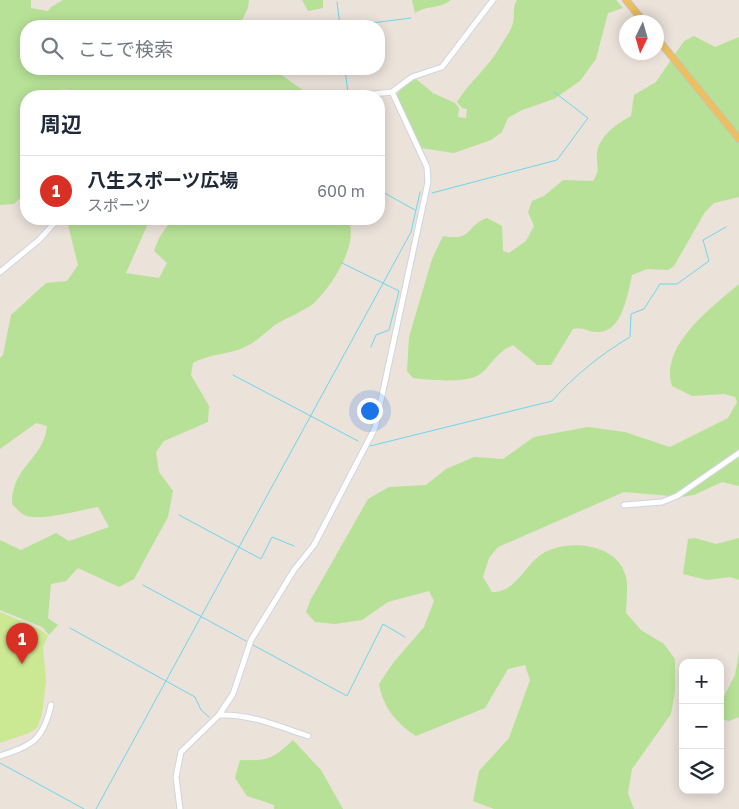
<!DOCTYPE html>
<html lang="ja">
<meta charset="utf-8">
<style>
body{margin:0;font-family:"Golos Text","Noto Sans JP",sans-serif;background:#f2f2f3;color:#1f2937}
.controls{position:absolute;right:15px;bottom:15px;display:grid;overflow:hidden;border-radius:10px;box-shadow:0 2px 12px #0003}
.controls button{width:45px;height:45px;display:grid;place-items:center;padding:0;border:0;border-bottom:1px solid #e0e1e3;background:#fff;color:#1f2937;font:25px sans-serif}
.compass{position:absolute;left:619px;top:15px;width:45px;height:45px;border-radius:50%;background:#fff;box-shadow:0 2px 12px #0003;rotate:185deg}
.you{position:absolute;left:369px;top:410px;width:18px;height:18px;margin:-12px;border:4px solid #fff;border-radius:50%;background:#1a73e8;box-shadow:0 0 0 8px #1a73e833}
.badge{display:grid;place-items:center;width:32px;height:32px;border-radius:50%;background:#d93025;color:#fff;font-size:16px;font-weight:700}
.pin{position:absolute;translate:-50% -41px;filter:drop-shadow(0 1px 2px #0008)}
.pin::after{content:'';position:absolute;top:26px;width:18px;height:15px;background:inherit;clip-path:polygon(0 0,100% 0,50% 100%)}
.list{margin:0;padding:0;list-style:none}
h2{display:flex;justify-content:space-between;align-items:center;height:65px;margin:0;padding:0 20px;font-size:21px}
h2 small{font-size:16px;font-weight:400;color:#747a83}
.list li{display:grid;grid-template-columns:32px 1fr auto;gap:15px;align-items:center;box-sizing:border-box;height:70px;padding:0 20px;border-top:1px solid #e0e1e3}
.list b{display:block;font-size:19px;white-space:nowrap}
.list p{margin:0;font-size:16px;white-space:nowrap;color:#747a83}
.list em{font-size:16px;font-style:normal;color:#747a83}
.icon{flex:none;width:28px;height:28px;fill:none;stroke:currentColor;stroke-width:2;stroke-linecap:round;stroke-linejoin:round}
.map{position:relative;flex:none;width:739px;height:809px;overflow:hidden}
.search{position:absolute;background:#fff;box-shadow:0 2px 12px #0003;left:20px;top:20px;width:365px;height:55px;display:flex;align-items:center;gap:12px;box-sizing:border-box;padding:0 18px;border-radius:20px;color:#747a83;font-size:19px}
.panel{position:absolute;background:#fff;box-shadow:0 2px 12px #0003;left:20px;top:90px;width:365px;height:135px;border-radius:20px}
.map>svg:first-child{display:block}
.green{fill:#b7e197}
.pitch{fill:#cbe893}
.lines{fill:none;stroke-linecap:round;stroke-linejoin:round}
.stream{stroke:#6ed6ec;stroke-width:1}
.minor-casing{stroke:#cfd4e1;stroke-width:7}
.major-casing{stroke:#c3c3c3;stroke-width:8}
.minor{stroke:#fff;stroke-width:5}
.major{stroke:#eebf5c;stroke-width:6}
</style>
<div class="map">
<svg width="739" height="809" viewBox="0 0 739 809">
<rect width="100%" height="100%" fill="#ebe2da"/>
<path class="green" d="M0,0H31V8L48,11L51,7L63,0H249L248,8L239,26H26V69H273L311,96H88C78,89 56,86 48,96H26V192L14,204L0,205Z
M302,0H323V8L308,11Z
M412,0H451C440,9 427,5 415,13Z
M517,0H616L623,8L608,13L596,59L580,81L554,99L522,110L508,118L502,132L491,140L454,153L421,148L413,136L396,96C401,87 407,84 416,79L433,93L455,103L459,108L458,117L466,118L467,109L462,108L457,102C469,82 488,68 500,47C504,40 511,31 513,23C515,14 512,8 517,0Z
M694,36L715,47L739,37V197L714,203L705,212L674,266L668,270L647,269L632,275C628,293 622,334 597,332C586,332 587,327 573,329L551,365H537L513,345C494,353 491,368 477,376C463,383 429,380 413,378L407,371L409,337L432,259L443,236C473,242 465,226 487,218L502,226L503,251L509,253L526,241L534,226L528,212L532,201L544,196L563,180L593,181C601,168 596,167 597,154C599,135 617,124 631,116L634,95L656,82L684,41Z
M73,219H150L126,273L159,278L167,263L154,251L159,238L172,219H348C360,243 332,286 314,303C303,312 287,317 275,325C266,332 257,341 247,346C230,355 210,353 193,363L191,375L209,406L208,422L164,441L156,452L159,472L173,491L168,517L134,579L119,587L78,568L66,581L51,584L48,618L58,625L49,635L42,627L0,610V540L21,550L56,533L69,541L109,527L98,507C80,510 39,522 24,515C20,513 15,507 12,504C11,467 44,459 47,426L36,423L0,449V358L3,355L11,315L46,283L67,281L78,265L68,225Z
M739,284V486L722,482L694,495L682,497L624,492L498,547L489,558L483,577L492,592C515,592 523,569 539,556C563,538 615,542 625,574C629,585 626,601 626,613L641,630L664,644L675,659V692L671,714L632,769L628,793L634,809H494L473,801L479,771L509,738L530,680L525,665L508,669L485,708L416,736C396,723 383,707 379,684L393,663L424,627L434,601L429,591L388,602L362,620L335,624L315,622L306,612L310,601L368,499L389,487L426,485L446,469L474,457L503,459L534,437L588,427L625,432L670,447L728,418L737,402L735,397L724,394L692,396L672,386C659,346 712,307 739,284Z
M695,538L716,544L739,538V580L730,577L707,580L683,574L688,539Z
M739,652V717L729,721L720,719V704L735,675Z
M293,740L321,770L343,809H274V805L247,796L235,778L240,760C268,761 273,759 293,740Z"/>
<path class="pitch" d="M0,612L40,629L48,636L43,647L46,681L42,714L37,728L29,733L0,743Z"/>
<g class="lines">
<path class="stream" d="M337,2L340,26
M348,26L411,18
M345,69L348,94
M379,190L415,210
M432,193L557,160L588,118L554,92
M342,263L399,291L389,330L376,335L371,347
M233,375L358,441
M370,446L552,401C575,375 600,355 630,337L631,314L644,309L660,284H677L709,261L703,240L726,227
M179,515L261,559L272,537L294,546
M143,585L246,641
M70,628L195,697L201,710L209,717
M253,645L347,696L383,624L405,637
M0,763L84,809
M96,809L411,232L420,192"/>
<defs>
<path id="minor" d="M354,96L392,92L412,77L442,67L493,0
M0,272L39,240L58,219
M624,505L662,502L677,496L739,453
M219,715C251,714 278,726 308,736
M0,756C32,745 43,741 51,705
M180,809L176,777L181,752L219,715L233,694L251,640L294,570L314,545L375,428L428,182L427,167L392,92"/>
<path id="major" d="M626,0L644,22
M656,37L739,139"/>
</defs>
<use href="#minor" class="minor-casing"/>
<use href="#major" class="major-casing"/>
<use href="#minor" class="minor"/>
<use href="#major" class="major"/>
</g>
</svg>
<div class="controls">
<button>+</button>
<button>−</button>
<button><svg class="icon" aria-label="layers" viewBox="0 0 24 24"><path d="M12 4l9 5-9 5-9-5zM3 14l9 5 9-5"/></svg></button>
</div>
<svg class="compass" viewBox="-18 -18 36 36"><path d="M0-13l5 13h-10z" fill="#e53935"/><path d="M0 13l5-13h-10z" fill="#747a83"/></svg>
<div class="you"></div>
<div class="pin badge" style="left:22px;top:664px">1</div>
<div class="search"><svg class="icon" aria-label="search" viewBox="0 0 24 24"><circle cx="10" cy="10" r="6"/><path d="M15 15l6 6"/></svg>ここで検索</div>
<section class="panel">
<h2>周辺<small></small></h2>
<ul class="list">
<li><span class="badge">1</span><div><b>八生スポーツ広場</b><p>スポーツ</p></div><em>600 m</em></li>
</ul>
</section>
</div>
